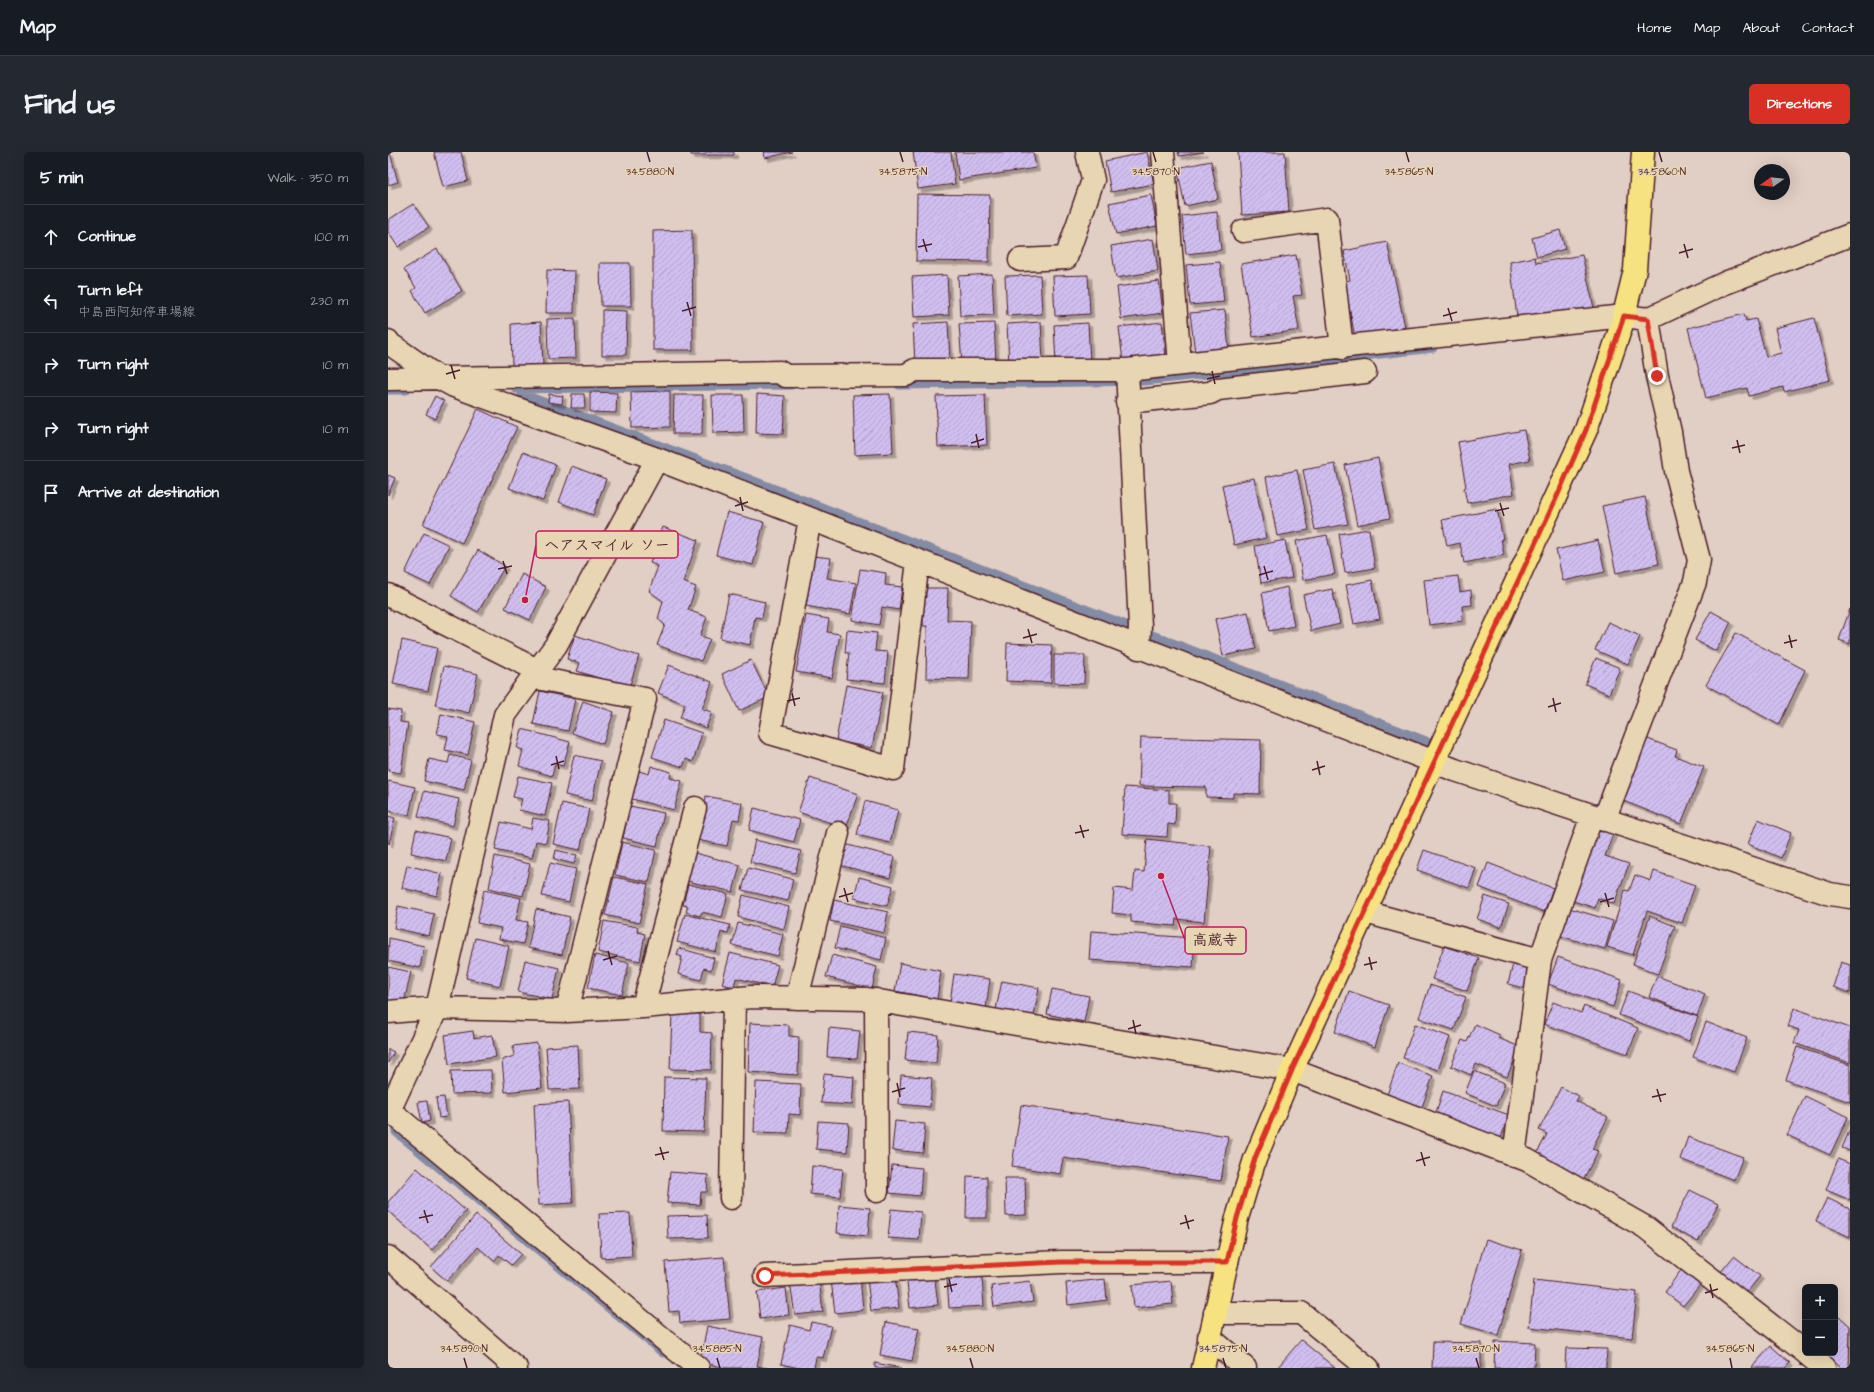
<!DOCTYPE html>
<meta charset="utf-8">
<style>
body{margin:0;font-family:"Architects Daughter","Klee One",sans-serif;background:#242831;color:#f1f3f6}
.controls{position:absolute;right:12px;bottom:12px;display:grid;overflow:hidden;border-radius:6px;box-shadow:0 4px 16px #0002}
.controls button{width:36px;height:36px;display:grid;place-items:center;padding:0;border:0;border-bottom:1px solid #363941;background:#171b24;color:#f1f3f6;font:20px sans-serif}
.compass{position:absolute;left:1366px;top:12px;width:36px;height:36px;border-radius:50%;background:#171b24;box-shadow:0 4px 16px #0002;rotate:255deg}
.stop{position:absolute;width:12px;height:12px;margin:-9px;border:3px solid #d93025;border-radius:50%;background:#fff}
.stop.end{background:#d93025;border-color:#fff;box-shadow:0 1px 4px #0008}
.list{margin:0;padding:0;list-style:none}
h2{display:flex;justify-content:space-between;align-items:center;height:52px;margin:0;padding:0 16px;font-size:17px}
h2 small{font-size:13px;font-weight:400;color:#9ea1a6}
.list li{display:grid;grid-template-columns:26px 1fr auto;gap:12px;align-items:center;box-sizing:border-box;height:64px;padding:0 16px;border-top:1px solid #363941}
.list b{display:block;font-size:15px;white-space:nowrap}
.list p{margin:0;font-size:13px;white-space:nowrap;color:#9ea1a6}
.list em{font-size:13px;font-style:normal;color:#9ea1a6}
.icon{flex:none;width:22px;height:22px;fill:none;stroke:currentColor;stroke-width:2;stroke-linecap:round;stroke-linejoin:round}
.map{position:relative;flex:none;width:1462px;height:1216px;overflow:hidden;border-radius:6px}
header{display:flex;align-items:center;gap:24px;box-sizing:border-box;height:56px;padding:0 20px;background:#171b24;border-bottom:1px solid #363941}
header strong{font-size:19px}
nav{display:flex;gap:22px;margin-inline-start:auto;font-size:14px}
.intro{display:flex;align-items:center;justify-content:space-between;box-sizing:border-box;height:96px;padding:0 24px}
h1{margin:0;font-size:28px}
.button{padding:10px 18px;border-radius:6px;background:#d93025;color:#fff;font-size:14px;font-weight:700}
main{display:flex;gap:24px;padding:0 24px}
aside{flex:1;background:#171b24;border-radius:6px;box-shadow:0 4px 16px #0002}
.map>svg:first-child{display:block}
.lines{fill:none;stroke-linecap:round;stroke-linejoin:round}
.stream{stroke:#858aa5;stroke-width:9}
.building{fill:url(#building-hatch);stroke:#4a1f2b;filter:url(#shadow)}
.minor-casing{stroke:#4a1f2b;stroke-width:25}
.major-casing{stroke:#4a1f2b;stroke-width:25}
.minor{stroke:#e8d5b3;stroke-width:22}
.major{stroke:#f6e281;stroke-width:22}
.route{stroke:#d93025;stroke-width:5}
.ticks{fill:none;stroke:#4a1f2b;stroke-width:1.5}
.ticks-label{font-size:10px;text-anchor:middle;fill:#4a1f2b;stroke:#e8d5b3;stroke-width:3;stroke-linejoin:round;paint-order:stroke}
.leader{fill:none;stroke:#c2185b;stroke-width:1.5}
.callout-dot{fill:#c2185b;stroke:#e8d5b3;stroke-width:1.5}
.callout{fill:#e8d5b3;stroke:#c2185b;stroke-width:1.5}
.callout-label{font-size:15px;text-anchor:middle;font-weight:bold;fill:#4a1f2b}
</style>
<header>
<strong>Map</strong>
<nav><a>Home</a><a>Map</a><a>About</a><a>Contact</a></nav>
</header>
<div class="intro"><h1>Find us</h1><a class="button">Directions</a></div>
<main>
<aside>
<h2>5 min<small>Walk · 350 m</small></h2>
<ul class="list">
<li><svg class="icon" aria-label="ahead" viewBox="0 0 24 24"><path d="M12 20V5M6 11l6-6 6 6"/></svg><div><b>Continue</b></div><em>100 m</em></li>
<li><svg class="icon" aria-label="left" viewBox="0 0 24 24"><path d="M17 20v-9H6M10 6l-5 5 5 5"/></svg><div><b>Turn left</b><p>中島西阿知停車場線</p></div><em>230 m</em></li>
<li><svg class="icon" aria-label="right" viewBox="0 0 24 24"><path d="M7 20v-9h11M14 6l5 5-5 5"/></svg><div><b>Turn right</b></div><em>10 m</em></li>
<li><svg class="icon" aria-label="right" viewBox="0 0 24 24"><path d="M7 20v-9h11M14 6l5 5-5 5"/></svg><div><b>Turn right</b></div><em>10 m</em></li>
<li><svg class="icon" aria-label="arrive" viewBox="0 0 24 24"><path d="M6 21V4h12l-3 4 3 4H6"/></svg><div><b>Arrive at destination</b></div></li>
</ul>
</aside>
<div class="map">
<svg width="1462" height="1216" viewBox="0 0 1462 1216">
<defs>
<pattern id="building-hatch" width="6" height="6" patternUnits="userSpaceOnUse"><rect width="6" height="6" fill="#d0beef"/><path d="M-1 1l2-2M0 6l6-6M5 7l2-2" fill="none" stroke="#b4a3cd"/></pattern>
<filter id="shadow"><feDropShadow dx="3.5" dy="3.5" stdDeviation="0" flood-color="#0004"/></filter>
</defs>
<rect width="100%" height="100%" fill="#e1cec5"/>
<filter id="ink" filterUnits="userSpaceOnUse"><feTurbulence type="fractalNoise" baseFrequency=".025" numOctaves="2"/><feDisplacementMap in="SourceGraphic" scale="8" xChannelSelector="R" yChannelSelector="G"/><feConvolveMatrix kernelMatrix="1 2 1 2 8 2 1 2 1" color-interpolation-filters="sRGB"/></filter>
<g filter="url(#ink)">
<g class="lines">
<path class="stream" d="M511,233L758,229L1045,196
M128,237L403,233
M133,237L134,242L361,327L1038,589
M0,238H18
M8,980L275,1201"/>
</g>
<path class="building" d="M46,0H73L80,29L55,35Z
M303,0H346V3H303Z
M376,0H404L377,6Z
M525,0H563L567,32L530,37Z
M567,0H645L648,16L571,28Z
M759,0L766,32L723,40L717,9Z
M790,0H816L791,4Z
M850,0H897L901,60L854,63Z
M0,1H2L10,30L0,33Z
M823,9L830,47L797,54L789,16Z
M529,42L602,43L601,110L528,109Z
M763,43L769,74L728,82L721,51Z
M25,52L41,75L10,95L0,80V68Z
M829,60L833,98L798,102L794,64Z
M304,78L305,198H265V79Z
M1172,78L1177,97L1149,105L1144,86Z
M765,87L770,119L728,126L723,94Z
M999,90L1017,175L967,185L956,129L962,128L956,99Z
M49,97L74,139L37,161L24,139L28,136L16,117Z
M908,103L914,143L905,144L911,178L865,185L853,112Z
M1194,103L1206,156L1130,173L1122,110L1147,105L1148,111Z
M832,110L836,150L802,153L798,113Z
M212,111H242L243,154H213Z
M159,118L187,119L186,161H158Z
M604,122L606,163L572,164L570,124Z
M559,123L561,163L526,165L524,125Z
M652,123L654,162L619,164L617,124Z
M700,123L702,162L667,164L665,124Z
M771,129L775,161L733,167L729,135Z
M214,158L239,159L238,203H214Z
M837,158L841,198L807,201L802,161Z
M1356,162L1358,169L1368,167L1378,205L1393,201L1387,176L1426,166L1442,228L1396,240L1395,235L1361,244L1359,236L1318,246L1300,176Z
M187,166L188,206L160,207L159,167Z
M153,170L155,213L124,214L123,172Z
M560,170L562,210L527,212L525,172Z
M653,170L655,210L621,212L619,172Z
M774,170L778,205L735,210L731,175Z
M606,171L608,210L574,212L571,172Z
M700,171L702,211L668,213L666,173Z
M282,239V275L244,276L243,240Z
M202,240L229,241L228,261L202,260Z
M161,242L175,244L174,252L160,250Z
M184,242H196L197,256H183Z
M369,242L397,244L395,282L368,281Z
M502,242L505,301L467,303L465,243Z
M286,243H315L314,282H285Z
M324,243H355L356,280L325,281Z
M597,243L599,293L550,295L548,244Z
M47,244L56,249L47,267L38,262Z
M90,257L129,275L74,391L35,372Z
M1136,278L1142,308L1121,312L1126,342L1079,351L1076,336L1078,335L1070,290Z
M135,300L168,313L155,349L121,336Z
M990,306L1002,366L969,373L957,313Z
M947,312L960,372L927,378L915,318Z
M184,314L218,327L205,363L171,350Z
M909,318L921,378L889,384L878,325Z
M0,323L7,326L0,343Z
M866,326L878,386L846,393L834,333Z
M1257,345L1271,412L1228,421L1214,354Z
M1109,357L1115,387H1113L1116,403L1076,411L1072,391L1059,394L1054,368Z
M339,360L376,370L365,413L328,403Z
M275,375L310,388L295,430L308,435L300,458L319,465L312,484L322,487L313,509L269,493L277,473L270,467L275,449L261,439L270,414L262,411Z
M981,377L987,416L957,421L951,382Z
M36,381L61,393L42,433L17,421Z
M939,383L947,422L915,428L908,389Z
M897,388L904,426L873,431L867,394Z
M1210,388L1217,420L1175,429L1168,398Z
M90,398L117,414L90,460L63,444Z
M426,404L443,406L439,426L468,431L462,462L418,454Z
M472,417L498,421L497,433L514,435L511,458L494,455L491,473L464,468Z
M134,422L158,435L142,468L117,456Z
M1070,424L1072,440L1083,438L1084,453L1074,454L1075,469L1041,473L1036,428Z
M984,428L992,467L966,472L958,433Z
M899,435L906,474L881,479L874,441Z
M536,436H560L559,468L583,469L581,527L538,526L539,474H535Z
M944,437L952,472L923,479L915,443Z
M341,442L377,450L374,466L367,465L362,493L332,486Z
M1462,457V492L1451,488Z
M1323,459L1343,470L1328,499L1307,488Z
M860,460L868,497L835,504L827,467Z
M418,463L441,467L439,480L452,482L444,526L408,520Z
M1220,470L1252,484L1240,512L1207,498Z
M459,478L489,481L487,499L500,500L497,531L458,527L461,501H457Z
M1348,481L1417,518L1391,573L1318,533Z
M187,483L251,504L241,536L189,519L192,511L179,507Z
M14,488L49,496L40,539L5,532Z
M619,491L664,493L663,531L618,529Z
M666,503H697L696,532L666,531Z
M1208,506L1232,516L1221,542L1197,532Z
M363,508L381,545L351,559L334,522Z
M281,513L324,530L314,557L324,560L318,576L292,566L297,552L270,541Z
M56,514L90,522L81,561L47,553Z
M458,533L495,540L484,596L448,589Z
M152,539L187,547L180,579L145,572Z
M195,549L226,560L215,592L184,581Z
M0,557L13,559L12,570L20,571L13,621L0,619Z
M53,562L87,570L80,603L57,598L60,584L49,582Z
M276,568L314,581L305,610L298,607L295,615L264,605Z
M134,577L182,590L175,614L167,612L164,624L131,614L135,598L129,596Z
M753,585L873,588L872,642L845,641V646L818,645V635L751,634Z
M1257,586L1289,598L1287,604L1316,615L1293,672L1233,648Z
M62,603L83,608L76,638L36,629L41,607L60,611Z
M186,603L213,609L204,649L177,643Z
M263,614L283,620L282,626L294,629L286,658L244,647L251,619L261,622Z
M130,624L164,631L157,664L131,658L134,647L125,645Z
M422,626L470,642L458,676L410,660Z
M0,629L27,635L21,663L0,659Z
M737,635L781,638V651H788L787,673L780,672L779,685L734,682Z
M36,639L71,647L65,674L30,665Z
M318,644L354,651L351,668L345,667L339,694L309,688Z
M477,649L510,658L502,691L469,683Z
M174,651L201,657L192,698L165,692Z
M242,654L276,661L269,694L235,686Z
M366,656L412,668L406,690L361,678Z
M0,664L7,666L1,692L0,691Z
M145,666L162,669L158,691L148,689L144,706L107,698L113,670L143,677Z
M1370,667L1403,681L1393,706L1360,692Z
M1206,672L1226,679L1217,704L1241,712L1226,752L1210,746L1207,756L1179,747Z
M28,678L63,686L58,709L23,701Z
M759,687L823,694L816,770L788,767L787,774L743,770V763L724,761L726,736L745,738L747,719L756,720Z
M367,688L413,699L407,721L362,710Z
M234,690L268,698L261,730L227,723Z
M456,692L507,705L502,726L451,713Z
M168,698L189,703L186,712L166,707Z
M1036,698L1088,716L1081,736L1029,718Z
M307,701L352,713L345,740L299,729Z
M107,704L142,712L135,744L101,736Z
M162,711L188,717L181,750L154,744Z
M1100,711L1165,736L1156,760L1091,735Z
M19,713L54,722L49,744L14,736Z
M360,716L405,727L400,749L354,738Z
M1266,719L1307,733L1294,771L1259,759L1245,803L1219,795L1237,738L1241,739L1247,723L1263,729Z
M226,725L260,732L251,771L217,763Z
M471,725L505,734L499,754L466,746Z
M300,732L340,742L334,765L314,760L312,764L298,760L300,754L295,753Z
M96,738L133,746L128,768L140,770L135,792L111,787L113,776L89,771Z
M355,743L401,755L396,777L350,765Z
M1097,744L1121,752L1113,775L1089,767Z
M446,748L500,760L496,781L442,769Z
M10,754L46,762L41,784L6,776Z
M1178,755L1225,769L1217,797L1169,783Z
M148,757L182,765L174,803L140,796Z
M297,762L342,773L340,781L333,780L328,800L289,790Z
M1262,764L1287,774L1270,822L1245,812Z
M216,769L250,775L249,780L257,782L252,809L210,800Z
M350,771L395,782L390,804L344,793Z
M452,774L498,786L493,808L447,796Z
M703,779L807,786L805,815L701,808Z
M1,786L36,794L32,816L0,809Z
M87,786L121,794L112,834L78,826Z
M1056,794L1091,806L1079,839L1044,827Z
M291,796L326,806L323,818L316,816L313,828L290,822L294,805L289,803Z
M342,801L390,813L384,835L348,826L346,835L334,832Z
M207,803L241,811L234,843L200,836Z
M444,803L489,815L484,837L438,825Z
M1170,805L1234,828L1225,855L1160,832Z
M137,808L171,816L164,847L130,840Z
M1453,810L1462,813V841L1445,835Z
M512,811L553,819L549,847L507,839Z
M1125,812L1147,818L1142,838L1120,832Z
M0,815L23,820L14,859L0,856Z
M566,822L602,827L598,856L562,850Z
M1269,824L1317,842L1309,864L1261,845Z
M614,829L651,836L646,864L608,857Z
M1042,833L1078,845L1066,878L1031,866Z
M664,837L701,844L696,870L659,862Z
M961,839L1001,853L987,895L947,880Z
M1240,839L1310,865L1301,889L1231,863Z
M1165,850L1193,861L1196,854L1250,876L1240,902L1156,872Z
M1406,856L1462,876V911L1406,891L1411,878L1400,874Z
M284,861L312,862V880L324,881L323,918L282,917Z
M1318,870L1359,886L1346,920L1305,905Z
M362,871L401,873V884L411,885L410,923L360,920Z
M1027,872L1062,885L1050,918L1015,906Z
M1087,872L1112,883L1110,886L1132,895L1119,925L1088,912L1083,923L1063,914L1074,888L1079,890Z
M441,876L472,879L469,907L439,905Z
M85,879L86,886L104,883L108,905L61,912L57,883Z
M520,880L550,883L548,911L517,908Z
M149,891L154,936L117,940L114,908L126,904L125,894Z
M190,893L192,937L161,938L158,895Z
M1409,895L1462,913V950L1398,928Z
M0,897L6,900L0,911Z
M1010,911L1045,924L1034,955L999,943Z
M103,918L104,941L64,942L63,919Z
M1086,919L1117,931L1108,954L1077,941Z
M436,922L466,925L464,953L433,951Z
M513,923L544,926L542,955L511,952Z
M276,925L318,926L316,980L275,979Z
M368,930L413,932L412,963L401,962L400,981L366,980Z
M1173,935L1191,944L1188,949L1220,965L1204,997L1210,999L1195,1028L1147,1005L1159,982L1151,978Z
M1055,939L1121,963L1111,992L1047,963Z
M1417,944L1460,965L1442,1003L1399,983Z
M56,945L59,965L51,966L48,946Z
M39,949L42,969L34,971L30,950Z
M180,950L185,1051L151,1053L146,952Z
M633,953L840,984L833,1029L675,1006L672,1022L624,1014Z
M430,969L461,971L459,1000L428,997Z
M507,969L537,972L535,1001L504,998Z
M1462,977V999L1454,996Z
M1300,985L1355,1005L1346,1028L1292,1007Z
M1450,1007L1462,1012V1048L1438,1038Z
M504,1013L534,1016L532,1044L501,1041Z
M424,1014L455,1017L452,1045L422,1042Z
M29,1016L78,1059L44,1098L0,1059V1050Z
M282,1020L320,1023L319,1040H313L312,1053L279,1051Z
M579,1024L599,1025V1066H578Z
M617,1026H637L638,1063L618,1064Z
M1302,1038L1330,1052L1310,1090L1283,1075Z
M1439,1046L1462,1057V1085L1428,1069Z
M451,1053L482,1056L480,1084L449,1081Z
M503,1057L533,1060L531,1088L500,1086Z
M242,1061L244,1104L213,1106L211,1062Z
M88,1063L133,1102L123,1113L111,1103L106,1109L90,1095L59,1129L43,1115Z
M319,1063L320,1086L280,1087L279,1064Z
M1098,1087L1134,1098L1110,1183L1073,1172Z
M1346,1104L1372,1124L1357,1143L1331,1122Z
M336,1105L342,1167L292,1171L291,1159L281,1160L277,1110Z
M1296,1114L1315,1129L1295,1154L1277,1140Z
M546,1120L550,1153L522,1156L518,1123Z
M507,1123L511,1156L483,1159L479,1127Z
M472,1125L475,1158L447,1161L443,1128Z
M594,1125L596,1154L561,1156L559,1126Z
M431,1127L435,1160L407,1163L402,1131Z
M717,1127L719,1148L680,1153L678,1131Z
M1146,1128L1249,1140L1244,1186L1141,1175Z
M642,1129L645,1150L606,1155L603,1134Z
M783,1129L785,1152L746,1156L744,1133Z
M398,1136L401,1163L372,1167L369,1140Z
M1451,1164L1462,1174L1461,1216H1453L1437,1201H1447V1168Z
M423,1170L443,1174L435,1206L428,1205L426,1216H411L393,1212L402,1173L421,1178Z
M498,1170L531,1176L524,1209L492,1203Z
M319,1174L375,1185L369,1214L379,1216H338L312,1210Z
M913,1188L947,1216H889Z
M1107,1189L1147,1191L1146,1216H1106Z
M1045,1190L1093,1191V1216H1044Z
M1383,1194L1402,1211L1397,1216H1363Z
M1178,1196L1219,1197L1218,1216H1177Z
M487,1211L513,1216H487Z"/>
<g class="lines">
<defs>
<path id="minor" d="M775,0L792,212
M855,79L939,67L954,196
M632,108L678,106L705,28L699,0
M1260,167L1337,131L1462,83
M0,189L2,192L51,226L66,234L269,307L1067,618L1442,742L1462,745
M739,218L752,474L751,496
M0,227L392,220L397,224L518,223L527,218H739L1236,164L1260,167L1269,224L1282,280L1288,319L1311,408L1307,430L1216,668
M739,250L822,241L830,237L977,220
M422,367L382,581L505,617L530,409
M0,443L149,518
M144,525L257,547L179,859
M977,760L1152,808
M409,846L450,681
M488,848L489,1039
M255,855L307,656
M0,860L49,856L179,859L255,855L363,845L479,847L904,918L1139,1008L1257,1075L1417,1200
M0,957L310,1216
M0,961L49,856L117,563L168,493L269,307
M1126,1004L1152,808L1204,664
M343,1046L346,846
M0,1105L128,1216
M377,1124L673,1110H839
M827,1161H913L980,1216
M821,1185L857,1216
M1418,1201L1436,1216"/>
<path id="major" d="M815,1216L849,1066L867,1007L904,918L1198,278L1233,175L1247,118L1255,0"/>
</defs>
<use href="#minor" class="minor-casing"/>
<use href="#major" class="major-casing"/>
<use href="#minor" class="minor"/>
<use href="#major" class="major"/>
</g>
</g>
<g class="lines" filter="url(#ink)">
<path class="route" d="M377,1124L673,1110H839L849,1066L867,1006L904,918L1171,340L1198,278L1236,164L1260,167L1269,224"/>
</g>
<path class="ticks" d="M259,0L262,10M512,0L515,10M765,0L768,10M1018,0L1021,10M1271,0L1274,10M535,87L539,100M1296,92L1300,106M530,95L544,92M1291,101L1305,97M299,150L303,164M1060,156L1064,169M294,159L308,155M1055,164L1069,160M63,213L67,227M824,219L827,232M58,222L72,218M819,227L832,224M588,282L591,296M1349,288L1352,301M583,291L596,287M1344,296L1357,293M352,345L355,359M1112,351L1116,364M347,354L360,350M1107,359L1121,356M115,409L119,422M876,414L880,428M110,417L124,414M871,423L885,419M640,477L644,491M1401,483L1404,496M635,486L649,482M1396,491L1409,488M404,541L407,554M1165,546L1168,560M399,549L412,546M1160,555L1173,551M168,604L171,617M929,609L932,623M163,613L176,609M924,618L937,614M692,673L696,686M687,681L701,678M456,736L460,750M1217,741L1221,755M451,745L465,741M1212,750L1226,746M220,799L224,813M981,805L984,818M215,808L229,804M976,813L989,810M745,868L748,882M740,877L753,873M509,931L512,945M1269,937L1273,950M504,940L517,936M1264,945L1278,942M272,995L276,1008M1033,1000L1037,1014M267,1003L281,1000M1028,1009L1042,1005M36,1058L40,1071M797,1063L801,1077M31,1066L45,1063M792,1072L806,1068M561,1127L564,1140M1322,1132L1325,1146M556,1135L569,1132M1317,1141L1330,1137M76,1206L79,1216M329,1206L332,1216M582,1206L585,1216M835,1206L838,1216M1088,1206L1091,1216M1342,1206L1344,1216"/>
<g class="ticks-label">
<text x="262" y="23">34.5880°N</text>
<text x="515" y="23">34.5875°N</text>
<text x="768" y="23">34.5870°N</text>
<text x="1021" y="23">34.5865°N</text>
<text x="1274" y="23">34.5860°N</text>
<text x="76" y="1200">34.5890°N</text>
<text x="329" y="1200">34.5885°N</text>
<text x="582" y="1200">34.5880°N</text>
<text x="835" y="1200">34.5875°N</text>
<text x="1088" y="1200">34.5870°N</text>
<text x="1342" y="1200">34.5865°N</text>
</g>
<path class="leader" d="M137 448L148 393M773 724L797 788"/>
<g class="callout-dot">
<circle cx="137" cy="448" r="4"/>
<circle cx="773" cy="724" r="4"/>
</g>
<g class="callout">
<rect x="148" y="379" width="142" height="27" rx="4"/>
<rect x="797" y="775" width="61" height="27" rx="4"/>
</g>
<g class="callout-label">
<text x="219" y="398">ヘアスマイル ソー</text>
<text x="827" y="793">高蔵寺</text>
</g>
</svg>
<div class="controls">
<button>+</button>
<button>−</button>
</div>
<svg class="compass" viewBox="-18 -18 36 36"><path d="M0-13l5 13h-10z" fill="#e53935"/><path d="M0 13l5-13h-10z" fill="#9ea1a6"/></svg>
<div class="stop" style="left:377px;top:1124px"></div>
<div class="stop end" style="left:1269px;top:224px"></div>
</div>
</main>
